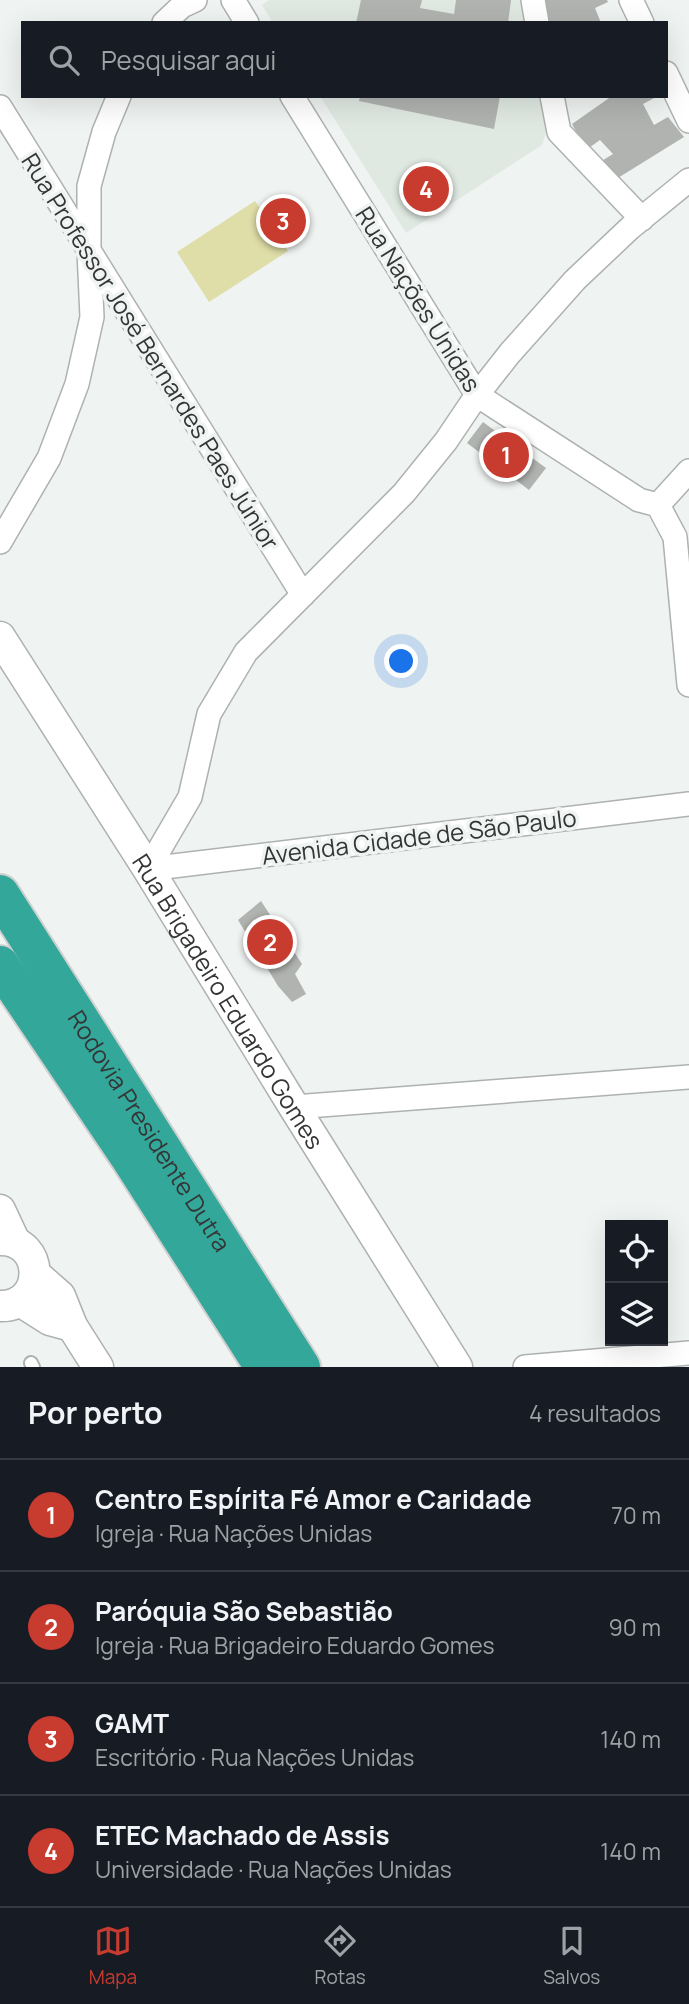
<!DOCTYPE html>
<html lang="pt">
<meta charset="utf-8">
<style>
body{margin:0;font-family:Manrope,sans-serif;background:#242831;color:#f1f3f6}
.controls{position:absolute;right:21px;bottom:21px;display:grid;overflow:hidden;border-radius:0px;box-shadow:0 7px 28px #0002}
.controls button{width:63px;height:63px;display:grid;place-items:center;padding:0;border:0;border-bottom:2px solid #363941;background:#171b24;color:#f1f3f6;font:35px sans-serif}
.you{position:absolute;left:402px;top:662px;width:24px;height:24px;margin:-18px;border:5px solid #fff;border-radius:50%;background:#1a73e8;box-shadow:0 0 0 10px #1a73e833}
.badge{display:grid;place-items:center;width:46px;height:46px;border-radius:50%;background:#c83b2f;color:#fff;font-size:23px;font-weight:700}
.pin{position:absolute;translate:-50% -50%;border:4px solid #fff;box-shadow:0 2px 7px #0006}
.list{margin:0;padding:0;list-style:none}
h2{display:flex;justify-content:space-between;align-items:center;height:91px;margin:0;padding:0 28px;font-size:30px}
h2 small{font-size:23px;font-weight:400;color:#9ea1a6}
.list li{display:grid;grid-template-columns:46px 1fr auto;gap:21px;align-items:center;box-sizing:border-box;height:112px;padding:0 28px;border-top:2px solid #363941}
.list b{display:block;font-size:26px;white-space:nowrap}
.list p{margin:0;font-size:23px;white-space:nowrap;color:#9ea1a6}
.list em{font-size:23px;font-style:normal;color:#9ea1a6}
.icon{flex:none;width:38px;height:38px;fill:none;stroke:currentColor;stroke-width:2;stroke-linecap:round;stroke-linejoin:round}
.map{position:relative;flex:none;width:689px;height:1367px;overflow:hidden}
.search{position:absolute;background:#171b24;box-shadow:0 7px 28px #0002;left:21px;right:21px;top:21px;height:77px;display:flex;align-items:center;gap:18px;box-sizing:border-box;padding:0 24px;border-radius:0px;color:#9ea1a6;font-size:26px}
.sheet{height:539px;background:#171b24}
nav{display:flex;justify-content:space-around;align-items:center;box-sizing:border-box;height:98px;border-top:2px solid #363941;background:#171b24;font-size:19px;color:#9ea1a6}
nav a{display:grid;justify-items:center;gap:4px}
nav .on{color:#c83b2f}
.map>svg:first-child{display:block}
.built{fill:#dfe9e2}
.green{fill:#dfdea8}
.building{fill:#b1b3b0}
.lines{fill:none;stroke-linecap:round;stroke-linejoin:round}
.service-casing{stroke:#aeb2af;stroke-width:16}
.minor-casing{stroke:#aeb2af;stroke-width:26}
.tertiary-casing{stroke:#aeb2af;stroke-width:33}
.motorway-casing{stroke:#cecfcf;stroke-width:42}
.service{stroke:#fff;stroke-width:12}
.minor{stroke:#fff;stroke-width:23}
.tertiary{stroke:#fff;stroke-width:30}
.motorway{stroke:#34a79b;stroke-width:38}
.labels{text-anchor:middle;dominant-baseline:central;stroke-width:7;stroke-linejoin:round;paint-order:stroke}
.street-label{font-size:24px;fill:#343635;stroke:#eff3f1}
</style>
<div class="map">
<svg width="689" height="1367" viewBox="0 0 689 1367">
<rect width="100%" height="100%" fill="#eff3f1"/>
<path class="built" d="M269,0H526L531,23H273L262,5Z
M320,96H547L551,117L542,145L406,233Z"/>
<path class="green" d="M255,201L288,251L209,302L177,252Z"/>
<path class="building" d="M361,0H422L420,8L454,14L456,0H511L508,23H356Z
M538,0H607L608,2L595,8L601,23H545Z
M360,96H500L494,129L359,101Z
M612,96H658L643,104L654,125L668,117L684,137L613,181L600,162L613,154L600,140L586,150L572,124Z
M483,422L546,468L529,490L467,443Z
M261,901L302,964L295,974L306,994L292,1002L278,986L238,920Z"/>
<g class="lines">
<defs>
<path id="service" d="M31,1363L33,1367"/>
<path id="minor" d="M233,0L247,23
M533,0L537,23
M631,0L642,23
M164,23L182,6L195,0
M666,73L689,121
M292,96L477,395L639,500L658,505
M552,96L559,132L642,219
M0,107L303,595
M658,505L675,537L689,685
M658,505L689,471
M0,542L49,458L77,384L92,317L89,251V186L104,132L119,96
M148,869L190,797L209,714L246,652L404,493L446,441L477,395L510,353L575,280L630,228L689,180
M148,869L689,804
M294,1107L689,1077
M525,1367L689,1353"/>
<g id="tertiary">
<path id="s1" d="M0,637L148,869L294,1107L457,1367"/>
<path d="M0,1210L15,1242"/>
<path d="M0,1240C46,1239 46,1307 0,1306"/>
<path d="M35,1274L60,1296L72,1326L98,1367"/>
<path d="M20,1301L50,1320L72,1326"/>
</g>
<g id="motorway">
<path id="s2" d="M0,894L301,1367"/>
<path d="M0,965L130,1158L264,1367"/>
</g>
</defs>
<use href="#service" class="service-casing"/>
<use href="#minor" class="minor-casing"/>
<use href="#tertiary" class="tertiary-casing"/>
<use href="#motorway" class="motorway-casing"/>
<use href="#service" class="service"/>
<use href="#minor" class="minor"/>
<use href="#tertiary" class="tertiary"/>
<use href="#motorway" class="motorway"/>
</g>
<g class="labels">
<g class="street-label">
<text transform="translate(419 299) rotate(58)">Rua Nações Unidas</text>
<text transform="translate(151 351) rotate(58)">Rua Professor José Bernardes Paes Júnior</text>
<text transform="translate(419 836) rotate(-7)">Avenida Cidade de São Paulo</text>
<text stroke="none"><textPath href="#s1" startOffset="430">Rua Brigadeiro Eduardo Gomes</textPath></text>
<text stroke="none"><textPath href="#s2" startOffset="280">Rodovia Presidente Dutra</textPath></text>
</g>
</g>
</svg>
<div class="controls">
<button><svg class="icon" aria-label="locate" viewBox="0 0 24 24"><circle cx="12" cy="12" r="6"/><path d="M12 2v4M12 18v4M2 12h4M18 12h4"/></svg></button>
<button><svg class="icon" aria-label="layers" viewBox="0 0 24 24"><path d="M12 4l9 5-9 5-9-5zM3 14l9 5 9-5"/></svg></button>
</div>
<div class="you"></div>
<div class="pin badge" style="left:506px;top:455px">1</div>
<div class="pin badge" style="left:270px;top:942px">2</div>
<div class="pin badge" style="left:283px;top:221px">3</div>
<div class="pin badge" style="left:426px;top:189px">4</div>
<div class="search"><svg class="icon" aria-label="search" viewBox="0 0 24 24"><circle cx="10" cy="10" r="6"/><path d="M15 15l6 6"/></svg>Pesquisar aqui</div>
</div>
<section class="sheet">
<h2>Por perto<small>4 resultados</small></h2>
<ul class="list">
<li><span class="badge">1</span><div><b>Centro Espírita Fé Amor e Caridade</b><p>Igreja · Rua Nações Unidas</p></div><em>70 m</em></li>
<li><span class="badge">2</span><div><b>Paróquia São Sebastião</b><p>Igreja · Rua Brigadeiro Eduardo Gomes</p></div><em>90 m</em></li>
<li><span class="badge">3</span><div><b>GAMT</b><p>Escritório · Rua Nações Unidas</p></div><em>140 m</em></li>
<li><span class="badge">4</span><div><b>ETEC Machado de Assis</b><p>Universidade · Rua Nações Unidas</p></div><em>140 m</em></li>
</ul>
</section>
<nav>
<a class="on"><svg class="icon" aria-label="map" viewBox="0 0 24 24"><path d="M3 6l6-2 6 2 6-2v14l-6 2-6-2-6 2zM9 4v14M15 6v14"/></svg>Mapa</a>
<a><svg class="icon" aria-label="directions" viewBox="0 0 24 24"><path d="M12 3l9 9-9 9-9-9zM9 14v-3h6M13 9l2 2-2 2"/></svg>Rotas</a>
<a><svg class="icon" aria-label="saved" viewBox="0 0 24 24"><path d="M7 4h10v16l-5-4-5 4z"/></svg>Salvos</a>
</nav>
